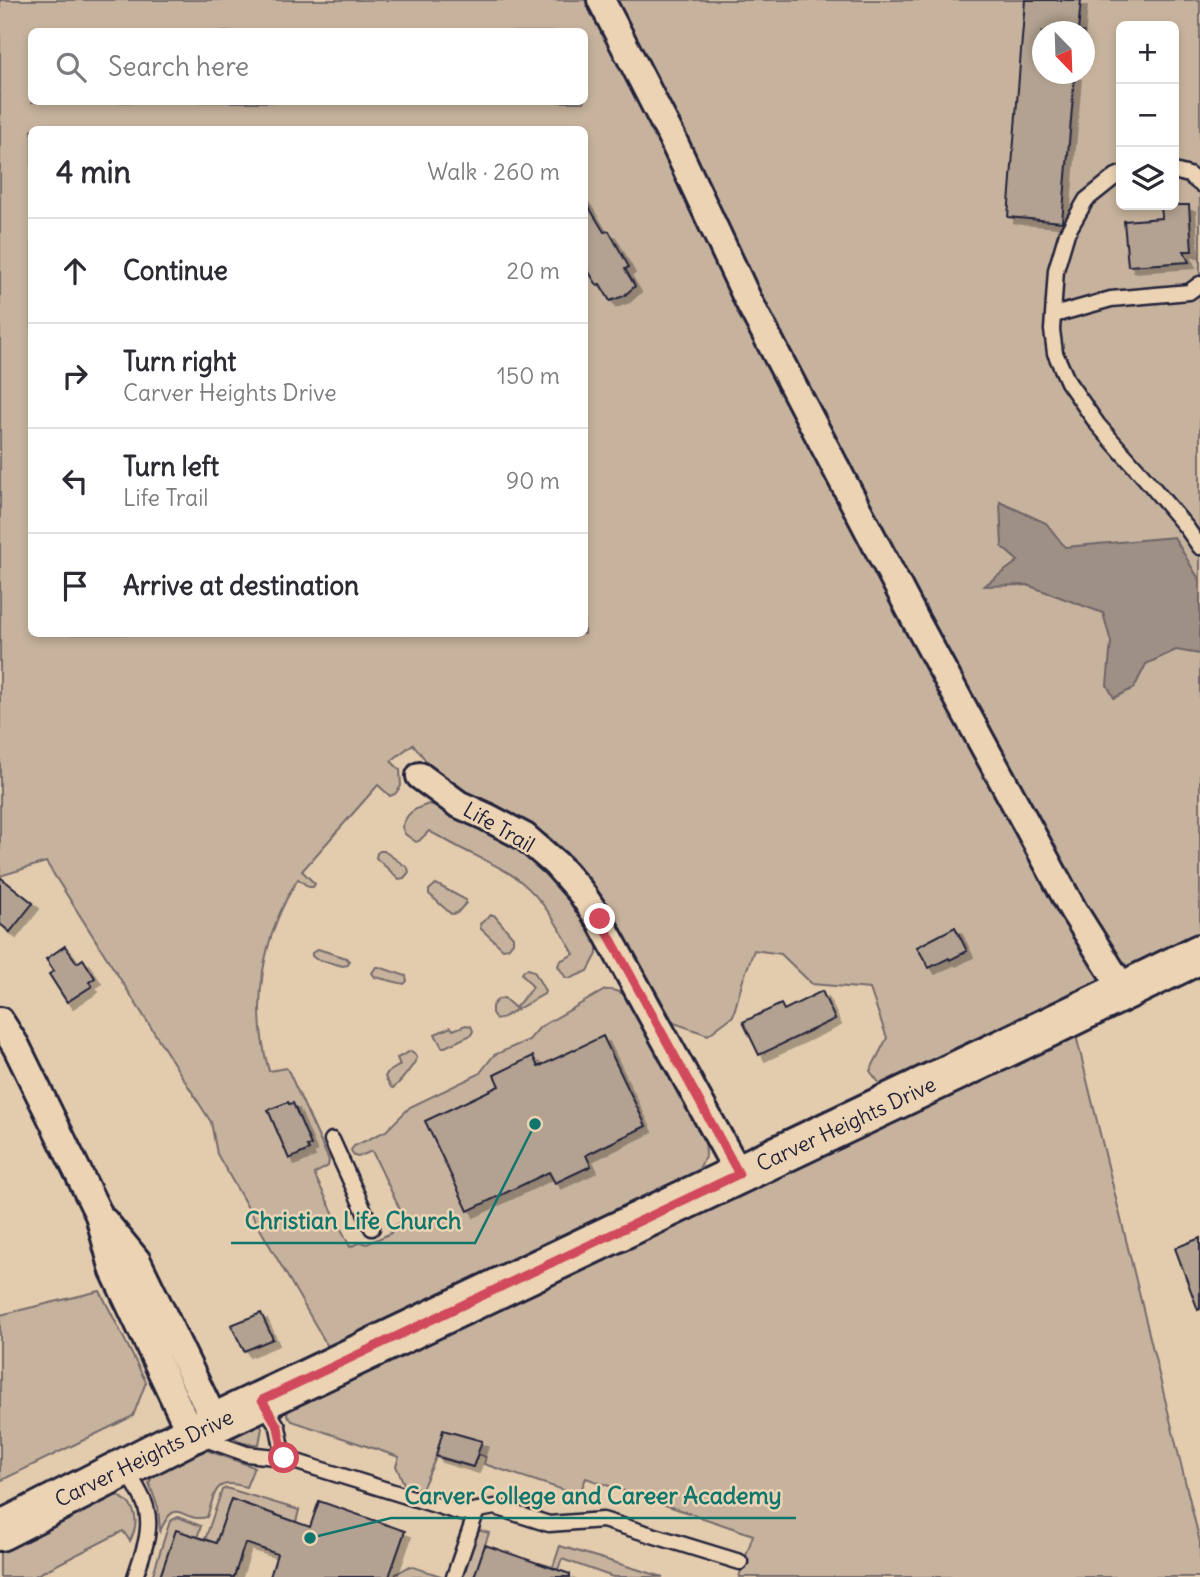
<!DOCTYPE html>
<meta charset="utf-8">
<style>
body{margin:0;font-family:Delius,sans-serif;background:#f2f2f3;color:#2b2b33}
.controls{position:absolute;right:21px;top:21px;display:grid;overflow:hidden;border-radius:10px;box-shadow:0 4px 10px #0003}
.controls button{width:63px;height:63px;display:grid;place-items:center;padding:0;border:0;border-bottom:2px solid #e1e1e2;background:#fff;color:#2b2b33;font:35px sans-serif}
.compass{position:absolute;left:1032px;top:21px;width:63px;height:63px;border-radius:50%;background:#fff;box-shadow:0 4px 10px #0003;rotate:157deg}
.stop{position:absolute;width:21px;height:21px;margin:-16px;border:5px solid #d1495b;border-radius:50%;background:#fff}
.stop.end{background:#d1495b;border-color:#fff;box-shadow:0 2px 7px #0008}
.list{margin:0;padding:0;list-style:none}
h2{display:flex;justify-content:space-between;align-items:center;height:91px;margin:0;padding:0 28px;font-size:30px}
h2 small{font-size:23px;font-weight:400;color:#7c7c81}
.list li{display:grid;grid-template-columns:46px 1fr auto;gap:21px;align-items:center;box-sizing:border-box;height:105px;padding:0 28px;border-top:2px solid #e1e1e2}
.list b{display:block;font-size:26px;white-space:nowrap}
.list p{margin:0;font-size:23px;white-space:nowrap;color:#7c7c81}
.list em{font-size:23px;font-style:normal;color:#7c7c81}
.icon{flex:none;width:38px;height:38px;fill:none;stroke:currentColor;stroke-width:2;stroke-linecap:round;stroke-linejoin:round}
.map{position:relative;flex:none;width:1200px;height:1577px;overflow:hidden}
.search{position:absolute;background:#fff;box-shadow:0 4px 10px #0003;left:28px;top:28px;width:560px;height:77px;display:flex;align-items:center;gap:18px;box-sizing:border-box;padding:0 24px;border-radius:10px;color:#7c7c81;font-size:26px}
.panel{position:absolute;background:#fff;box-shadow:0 4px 10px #0003;left:28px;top:126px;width:560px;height:511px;border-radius:10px}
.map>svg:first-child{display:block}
.green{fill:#c7b39d;stroke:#746a6c;stroke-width:2;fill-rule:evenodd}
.water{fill:#9f9085;stroke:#6d6467;stroke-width:2}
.building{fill:#b3a291;stroke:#22223b;stroke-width:2;filter:url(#shadow)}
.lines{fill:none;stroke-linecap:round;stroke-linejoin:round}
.lane-casing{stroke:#22223b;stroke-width:19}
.street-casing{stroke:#22223b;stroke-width:32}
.secondary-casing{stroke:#22223b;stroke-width:44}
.lane{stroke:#ebd3b3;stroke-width:14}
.street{stroke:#ebd3b3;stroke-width:26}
.secondary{stroke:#ebd3b3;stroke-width:38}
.route{stroke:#d1495b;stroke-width:9}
.labels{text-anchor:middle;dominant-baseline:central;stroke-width:5;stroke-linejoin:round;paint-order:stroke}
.street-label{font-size:21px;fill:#22223b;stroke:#ebd3b3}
.leader{fill:none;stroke:#0f766e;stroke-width:2.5}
.callout-dot{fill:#0f766e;stroke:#ebd3b3;stroke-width:2.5}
.callout-label{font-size:23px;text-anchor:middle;font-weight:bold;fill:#0f766e;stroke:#ebd3b3;stroke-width:5;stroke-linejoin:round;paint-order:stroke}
</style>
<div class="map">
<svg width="1200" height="1577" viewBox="0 0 1200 1577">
<defs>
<filter id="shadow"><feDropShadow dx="6" dy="6" stdDeviation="0" flood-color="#0004"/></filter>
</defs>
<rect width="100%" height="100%" fill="#e3ccae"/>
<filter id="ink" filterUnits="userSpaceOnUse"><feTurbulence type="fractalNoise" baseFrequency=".0143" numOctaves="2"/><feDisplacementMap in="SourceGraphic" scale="14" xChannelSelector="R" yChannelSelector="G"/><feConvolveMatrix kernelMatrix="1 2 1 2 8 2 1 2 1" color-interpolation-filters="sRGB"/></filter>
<g filter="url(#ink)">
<path class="green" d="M0,0H1200V945L887,1093L870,1071L887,1038L870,989L812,984L781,954L754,950L743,980L733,1016L708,1035L674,1023L608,908L591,882L572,858L549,837L516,816L462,791L431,767L413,744L391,761L400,770L401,786L395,794L390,796L378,785L302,871L315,884L313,887H309L298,879C262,936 250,1006 269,1071L286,1068L288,1070L329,1160L328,1166L314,1174L350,1247L361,1242L367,1244L391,1233L392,1227L405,1220L372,1151L358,1157L354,1156L351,1150L354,1146L386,1131L410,1107L479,1074L494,1055L529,1040L540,1027L605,990C615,989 622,992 630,1000L705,1133L706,1155L697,1173L335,1359L217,1154L211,1122L46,862L0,876ZM1121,26H1174V205H1121ZM32,32H584V102H32ZM1042,32H1084V74H1042ZM32,130H584V634H32Z
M429,804L444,808L455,815L523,851L556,879L574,903L597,944V954L588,971L571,978H566L558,966L560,961L574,954C559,927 543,899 519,880C502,867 482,859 462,849C451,843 440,837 429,831L419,841L416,842L405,834L402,827C407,812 414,809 429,804Z
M380,851H384L408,868L409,872L404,878L399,879L376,858L377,853Z
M436,884L466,900V903L457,913L451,914L429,894V890Z
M491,915H494L513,937V942L508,948L503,949L481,929L480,924Z
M318,949L346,958L349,961L348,965L343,966L316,959L312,956V953Z
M376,967H379L406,976L407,981L404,984L375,977L372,973Z
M528,969L534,971L545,991L544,994L500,1019H496L492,1013V1006C495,1002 498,998 504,998L515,1008L533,987L522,974L524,970Z
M1072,1019L1200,1542V1577H739L753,1535L586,1478L579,1495L484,1464L486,1457L478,1454L473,1467L436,1457L422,1489L404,1484L396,1466L399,1457L292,1421L287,1415L289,1405Z
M466,1025L471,1026L473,1031L471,1035L445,1047H442L435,1034L451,1027L453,1030Z
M411,1051L414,1053L417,1058C413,1066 400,1083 393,1088L391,1087L385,1077L387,1073L400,1065L397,1058Z
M100,1291L146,1382L133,1416L0,1481V1315Z
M260,1423L262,1428L259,1444C248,1445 234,1441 228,1431Z
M196,1450H206L254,1467L246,1487C214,1477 216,1491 207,1517C180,1524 178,1493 160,1531L158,1507L149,1483L157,1466Z
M226,1488L299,1510L296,1522L231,1499L216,1544L205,1540L222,1490Z
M107,1492C132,1498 143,1516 130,1541L123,1531L33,1577H0V1548Z
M178,1517L201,1526L197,1538L176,1531L160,1577H152L170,1521Z
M478,1530L489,1533L474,1577H461Z
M560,1546L663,1577H613L562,1559L555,1577H533L539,1563L553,1567Z
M410,1566L444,1577H395L396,1574Z"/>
<path class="water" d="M1000,502L1046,523L1065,547L1174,537L1200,581V654L1176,650L1146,664L1134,688L1114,698L1107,685L1111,642L1103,613L1027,585L984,586L1018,561L1002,547Z"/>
<path class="building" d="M1025,0H1081L1078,32H1042V74H1075L1062,222L1008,217Z
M584,199L604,232L609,231L629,267L625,269L635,286L624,296L610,301L600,284L597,285L584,264Z
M1161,205H1189L1192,251H1184L1189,262L1128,266L1124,221L1162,218Z
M0,877L33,903L10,932L0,924Z
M955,927L967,951L950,960L949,958L929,968L917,947Z
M65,946L77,963L83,959L95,978L89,982L92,986L67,1002L49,974L54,971L46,959Z
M822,991L835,1019L759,1055L743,1022L781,1004L784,1010Z
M603,1036L646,1126L586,1155L591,1166L555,1183L549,1172L468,1211L425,1121L499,1086L494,1075L533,1056L538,1067Z
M288,1102L289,1104L293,1103L311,1145L307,1146L309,1150L289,1159L268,1110Z
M1200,1238V1309L1198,1310L1175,1248Z
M261,1313L273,1339L244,1351L231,1325Z
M443,1430L482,1441L473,1467L436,1456Z
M231,1499L310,1527L319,1501L405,1531L389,1577H270L277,1554L245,1543L234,1577H160L176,1530L216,1543Z
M485,1545L570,1574V1577H474Z"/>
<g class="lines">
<defs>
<path id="lane" d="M1174,171L1189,175L1200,184
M1121,174L1116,176L1086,200L1067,233L1056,270L1052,330L1055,353L1068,382L1098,425L1144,477L1186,527L1200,547
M1054,315L1111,299L1189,292L1200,284
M332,1140L372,1228
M262,1401L278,1427L284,1458
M199,1437L247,1454L284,1458L461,1513L495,1507L549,1524L603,1520L740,1562
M126,1468C132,1480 142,1494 146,1507C153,1531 142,1555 135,1577
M454,1577L477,1510"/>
<path id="street" d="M601,0L672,138L748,300L916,621L1073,910L1124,991
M420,776L458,804L487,817L525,837L556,864L580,891L599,919L739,1174
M0,1021L16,1046L99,1215L114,1271L191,1434
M105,1222L137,1261L215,1422"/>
<path id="secondary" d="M0,1531L191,1434L1049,1027L1200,954"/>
</defs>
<use href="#lane" class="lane-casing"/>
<use href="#street" class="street-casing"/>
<use href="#secondary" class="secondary-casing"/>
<use href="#lane" class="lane"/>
<use href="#street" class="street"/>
<use href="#secondary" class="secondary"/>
</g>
</g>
<g class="lines" filter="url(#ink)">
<path class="route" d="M284,1458L278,1427L262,1400L739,1174L600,919"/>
</g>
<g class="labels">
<g class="street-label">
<text transform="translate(499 827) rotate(30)">Life Trail</text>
<text transform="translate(846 1124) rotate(-25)">Carver Heights Drive</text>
<text transform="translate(144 1458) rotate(-26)">Carver Heights Drive</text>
</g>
</g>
<path class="leader" d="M535 1124L475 1243H231M310 1538L391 1518H796"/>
<g class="callout-dot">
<circle cx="535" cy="1124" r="7"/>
<circle cx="310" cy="1538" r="7"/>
</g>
<g class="callout-label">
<text x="353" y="1229">Christian Life Church</text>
<text x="593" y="1504">Carver College and Career Academy</text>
</g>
</svg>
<div class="controls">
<button>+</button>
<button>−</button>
<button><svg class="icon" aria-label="layers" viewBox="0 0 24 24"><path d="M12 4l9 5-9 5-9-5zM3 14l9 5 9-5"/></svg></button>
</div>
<svg class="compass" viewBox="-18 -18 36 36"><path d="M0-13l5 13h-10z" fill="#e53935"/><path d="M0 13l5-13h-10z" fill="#7c7c81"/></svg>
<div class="stop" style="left:284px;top:1458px"></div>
<div class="stop end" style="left:600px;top:919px"></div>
<div class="search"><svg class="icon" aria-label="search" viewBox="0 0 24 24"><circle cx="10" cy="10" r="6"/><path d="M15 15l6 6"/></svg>Search here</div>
<section class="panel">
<h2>4 min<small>Walk · 260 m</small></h2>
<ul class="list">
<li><svg class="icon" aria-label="ahead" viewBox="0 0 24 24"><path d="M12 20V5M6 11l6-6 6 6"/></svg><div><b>Continue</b></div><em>20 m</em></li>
<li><svg class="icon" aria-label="right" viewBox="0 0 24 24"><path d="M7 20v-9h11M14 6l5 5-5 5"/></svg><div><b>Turn right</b><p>Carver Heights Drive</p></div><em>150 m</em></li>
<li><svg class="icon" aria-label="left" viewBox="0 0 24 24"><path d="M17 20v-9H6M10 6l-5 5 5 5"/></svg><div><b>Turn left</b><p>Life Trail</p></div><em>90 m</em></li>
<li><svg class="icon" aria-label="arrive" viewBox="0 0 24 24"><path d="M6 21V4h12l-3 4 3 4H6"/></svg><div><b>Arrive at destination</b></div></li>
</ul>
</section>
</div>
